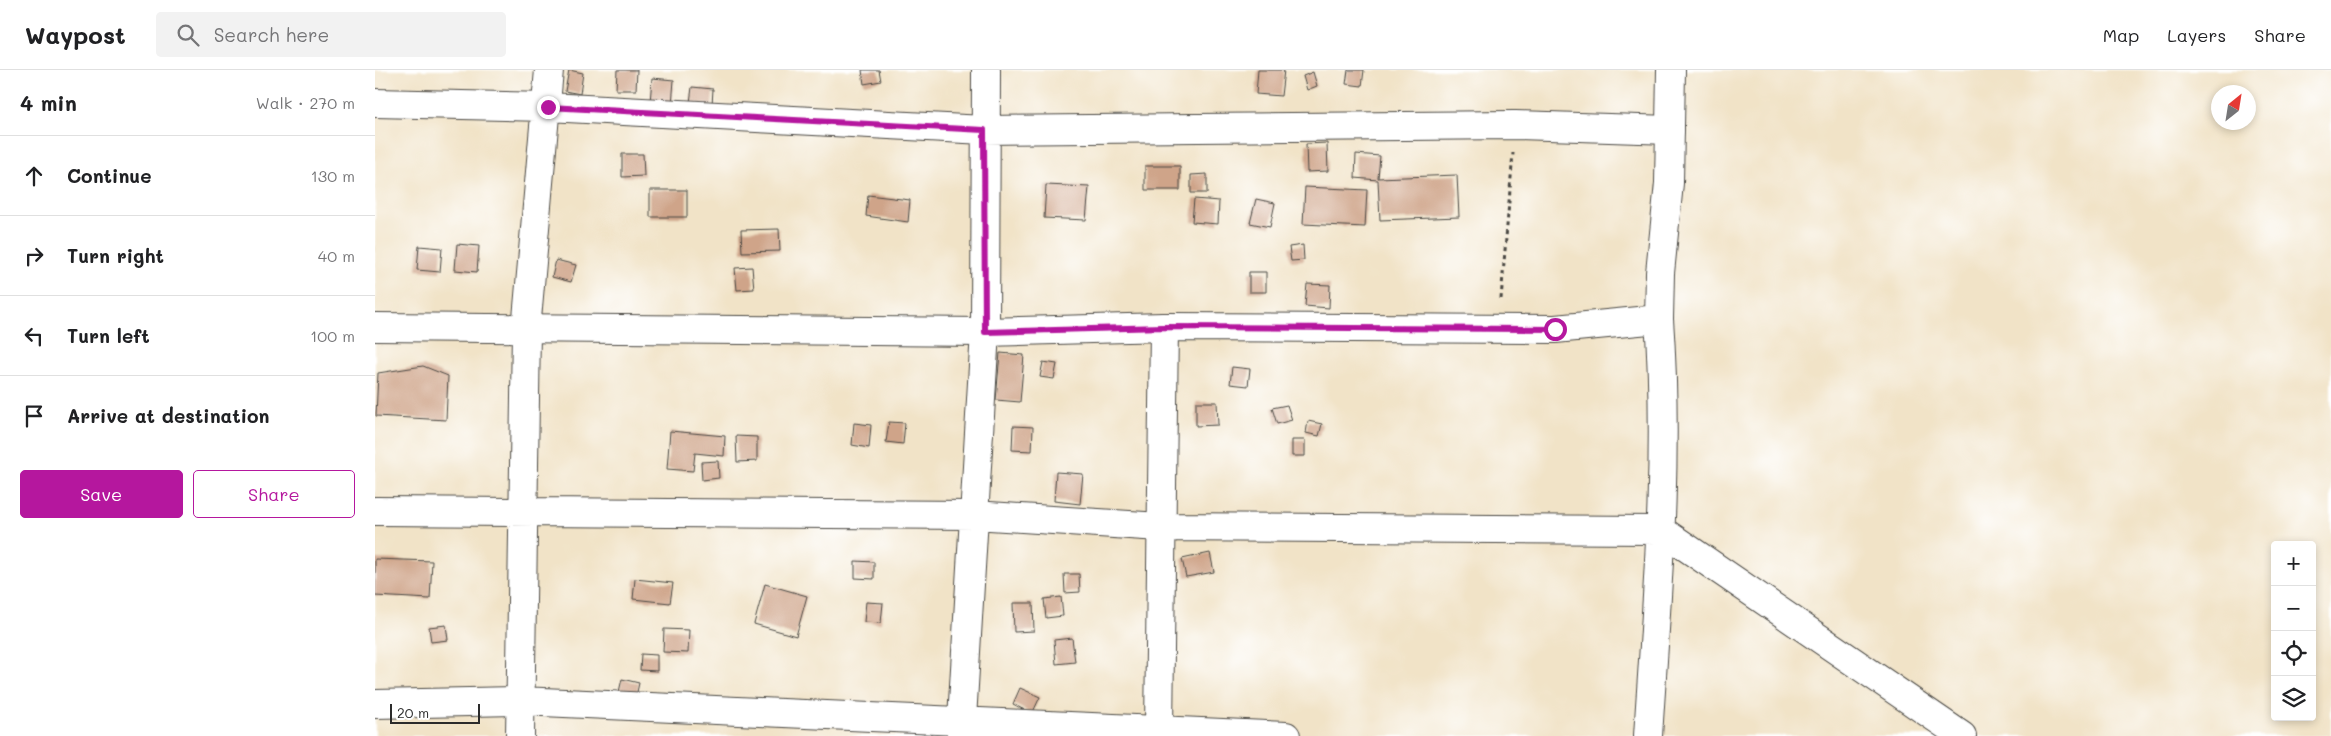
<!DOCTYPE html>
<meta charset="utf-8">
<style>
body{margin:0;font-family:Mali,sans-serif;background:#f2f2f2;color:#202124}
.controls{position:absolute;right:15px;bottom:15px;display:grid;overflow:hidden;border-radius:5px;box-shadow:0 2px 8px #0003}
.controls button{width:45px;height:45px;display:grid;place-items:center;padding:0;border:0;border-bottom:1px solid #e0e0e0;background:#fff;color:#202124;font:25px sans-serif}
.compass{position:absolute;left:1836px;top:15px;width:45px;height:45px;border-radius:50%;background:#fff;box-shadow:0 2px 8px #0003;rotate:30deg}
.scale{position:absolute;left:15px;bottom:12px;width:90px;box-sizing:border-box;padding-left:5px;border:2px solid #2b2b2b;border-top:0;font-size:14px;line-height:18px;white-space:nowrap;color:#2b2b2b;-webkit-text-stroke:4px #fff;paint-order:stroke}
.stop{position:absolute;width:15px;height:15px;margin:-11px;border:4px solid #b5179e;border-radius:50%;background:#fff}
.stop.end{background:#b5179e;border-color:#fff;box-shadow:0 1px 5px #0008}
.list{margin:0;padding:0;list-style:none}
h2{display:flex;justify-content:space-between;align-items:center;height:65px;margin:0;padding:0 20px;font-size:21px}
h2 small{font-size:16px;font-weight:400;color:#757577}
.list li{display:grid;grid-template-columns:32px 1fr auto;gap:15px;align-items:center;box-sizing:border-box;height:80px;padding:0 20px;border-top:1px solid #e0e0e0}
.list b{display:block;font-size:19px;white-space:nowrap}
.list em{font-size:16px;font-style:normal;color:#757577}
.actions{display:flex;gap:10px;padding:15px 20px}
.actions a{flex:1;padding:11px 0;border:1px solid #b5179e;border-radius:5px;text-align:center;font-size:18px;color:#b5179e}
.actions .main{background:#b5179e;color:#fff}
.icon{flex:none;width:28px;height:28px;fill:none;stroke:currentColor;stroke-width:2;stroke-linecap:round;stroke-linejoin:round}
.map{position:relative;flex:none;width:1956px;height:666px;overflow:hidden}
header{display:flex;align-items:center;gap:30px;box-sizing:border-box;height:70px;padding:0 25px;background:#fff;border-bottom:1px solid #e0e0e0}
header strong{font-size:24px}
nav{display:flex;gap:28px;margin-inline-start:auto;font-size:18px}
.search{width:350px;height:45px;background:#f2f2f2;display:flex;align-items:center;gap:12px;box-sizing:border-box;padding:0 18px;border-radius:5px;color:#757577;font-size:19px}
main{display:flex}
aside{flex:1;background:#fff}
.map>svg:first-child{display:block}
.building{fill:#cfa489}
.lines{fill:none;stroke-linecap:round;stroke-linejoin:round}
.minor-casing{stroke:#494742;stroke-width:30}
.tertiary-casing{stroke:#494742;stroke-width:30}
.path{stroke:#494742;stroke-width:3;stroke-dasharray:4 4;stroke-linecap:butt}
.minor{stroke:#fff;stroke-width:28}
.tertiary{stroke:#fff;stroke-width:28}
.route{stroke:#b5179e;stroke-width:6}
</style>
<header>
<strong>Waypost</strong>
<div class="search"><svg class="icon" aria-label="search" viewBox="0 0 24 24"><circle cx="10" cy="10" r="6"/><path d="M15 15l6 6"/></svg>Search here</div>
<nav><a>Map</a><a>Layers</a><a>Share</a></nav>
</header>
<main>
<aside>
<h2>4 min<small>Walk · 270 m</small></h2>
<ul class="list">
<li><svg class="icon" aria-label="ahead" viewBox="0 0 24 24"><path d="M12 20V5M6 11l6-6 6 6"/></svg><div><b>Continue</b></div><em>130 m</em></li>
<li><svg class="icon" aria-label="right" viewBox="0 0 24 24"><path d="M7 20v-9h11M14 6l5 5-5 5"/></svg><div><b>Turn right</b></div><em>40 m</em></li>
<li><svg class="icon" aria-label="left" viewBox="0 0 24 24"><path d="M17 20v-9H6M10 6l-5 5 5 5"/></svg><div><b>Turn left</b></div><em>100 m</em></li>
<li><svg class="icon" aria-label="arrive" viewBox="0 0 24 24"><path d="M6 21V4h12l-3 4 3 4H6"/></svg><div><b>Arrive at destination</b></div></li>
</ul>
<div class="actions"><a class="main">Save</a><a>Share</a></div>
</aside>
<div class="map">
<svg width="1956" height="666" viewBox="0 0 1956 666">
<rect width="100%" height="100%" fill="#fff"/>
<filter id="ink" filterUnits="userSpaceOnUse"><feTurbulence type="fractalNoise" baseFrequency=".02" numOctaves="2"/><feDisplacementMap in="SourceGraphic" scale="10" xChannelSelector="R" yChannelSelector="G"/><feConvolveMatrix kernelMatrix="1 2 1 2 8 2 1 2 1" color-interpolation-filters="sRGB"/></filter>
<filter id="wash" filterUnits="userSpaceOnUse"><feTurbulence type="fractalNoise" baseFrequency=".0096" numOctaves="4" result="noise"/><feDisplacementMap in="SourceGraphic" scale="20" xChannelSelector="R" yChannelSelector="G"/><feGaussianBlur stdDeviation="1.12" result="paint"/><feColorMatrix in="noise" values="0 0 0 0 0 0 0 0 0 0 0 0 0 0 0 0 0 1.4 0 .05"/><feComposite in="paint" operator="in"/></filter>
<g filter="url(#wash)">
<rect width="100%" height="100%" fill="#f1e3c7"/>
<g id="blocks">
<path class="building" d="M194,0L208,3L205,24L190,21Z
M242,0H262L261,20H241Z
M487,0H504L506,11L489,14Z
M883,0H909L906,26L881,24Z
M973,0H989L987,16L971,14Z
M938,2L942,16L932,20L928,6Z
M277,8L299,10L297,35L275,33Z
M317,17L338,19L337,35L315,33Z
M952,73L953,101L932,102L931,74Z
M247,84H268L269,106L247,107Z
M981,84L1005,86L1003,108L1082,105L1084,147L1005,150L1003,110L980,108Z
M770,96H805V120H770Z
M832,104V123H816V105Z
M671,115L714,117L711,150L669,148Z
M930,117L992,120L990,157L928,154Z
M275,120H312V147H275Z
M493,125L535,130L533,152L491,146Z
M819,129L844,131L843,154L817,152Z
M881,129L900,133L895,157L875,153Z
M404,159L405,181L367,182L366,160Z
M82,174L104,176L102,202L80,200Z
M928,175L929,190L916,191L914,177Z
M44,176L67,178L65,202L42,200Z
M181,190L201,195L196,212L177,207Z
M377,197L379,219L362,220L360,198Z
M874,202H891V222H874Z
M932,214L955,215L954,238L930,236Z
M625,283L649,285L645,332L621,330Z
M668,292L682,294L679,309L665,307Z
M48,296L73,306L71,350L1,346L3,303Z
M857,297L875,299L873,316L855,314Z
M821,332H842L843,355L821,356Z
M912,335L917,350L902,354L897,338Z
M933,351L947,354L944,366L931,363Z
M514,352L530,353L528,374L511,372Z
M479,353L496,355L494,378L477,375Z
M638,356L658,357L657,381L637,380Z
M295,361L350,366L349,386L320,383L318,401L292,399Z
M361,366L382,367V391L362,392Z
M917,370H930V386H917Z
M343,391L344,408L327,410L326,392Z
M681,402L708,404L705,434L679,431Z
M835,483L839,502L811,507L807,489Z
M0,489L57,491L55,529L0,526Z
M480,491L499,492V509L480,508Z
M689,504H704L705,522L690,523Z
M260,509L298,513L295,533L258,529Z
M390,514L432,526L421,566L379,554Z
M686,527L688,546L671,548L669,529Z
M491,532L508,533L506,553L489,552Z
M638,533H658L659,561L639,562Z
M71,555L73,570L56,572L54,557Z
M289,559L314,560L313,583L288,582Z
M697,568L700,592L681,594L679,570Z
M266,584L282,585V601L265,600Z
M247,609L264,613L260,631L243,626Z
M645,618L665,627L657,644L638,634Z"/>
</g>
</g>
<g filter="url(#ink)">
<use href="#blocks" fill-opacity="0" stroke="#494742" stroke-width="1"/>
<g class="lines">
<defs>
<path id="minor" d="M0,33L173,37L609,60L1140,55L1295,60
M0,441L599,445L785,457L1286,460L1587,666
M0,634L146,631L911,666
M784,659L789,257
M145,666L151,260L174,0
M586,666L610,262L611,0
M1273,666C1282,527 1294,388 1284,249"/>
<path id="tertiary" d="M0,257L610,262L789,257L1180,259L1284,249L1285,203L1294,113L1296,0"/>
</defs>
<use href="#minor" class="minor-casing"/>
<use href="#tertiary" class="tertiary-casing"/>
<path class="path" d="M1126,229L1138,83"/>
<use href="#minor" class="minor"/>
<use href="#tertiary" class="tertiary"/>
</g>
</g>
<g class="lines" filter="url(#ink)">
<path class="route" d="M173,37L609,60L610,262L788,257L1180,259"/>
</g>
</svg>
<div class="controls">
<button>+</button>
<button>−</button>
<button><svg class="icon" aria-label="locate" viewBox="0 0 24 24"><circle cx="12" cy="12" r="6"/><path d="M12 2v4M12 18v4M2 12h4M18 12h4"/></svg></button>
<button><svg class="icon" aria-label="layers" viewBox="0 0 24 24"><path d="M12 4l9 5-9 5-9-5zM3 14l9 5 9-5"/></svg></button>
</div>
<svg class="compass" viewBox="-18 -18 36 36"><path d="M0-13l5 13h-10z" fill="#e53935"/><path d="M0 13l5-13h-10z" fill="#757577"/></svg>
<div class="scale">20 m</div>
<div class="stop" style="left:1180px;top:259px"></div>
<div class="stop end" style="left:173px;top:37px"></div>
</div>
</main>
